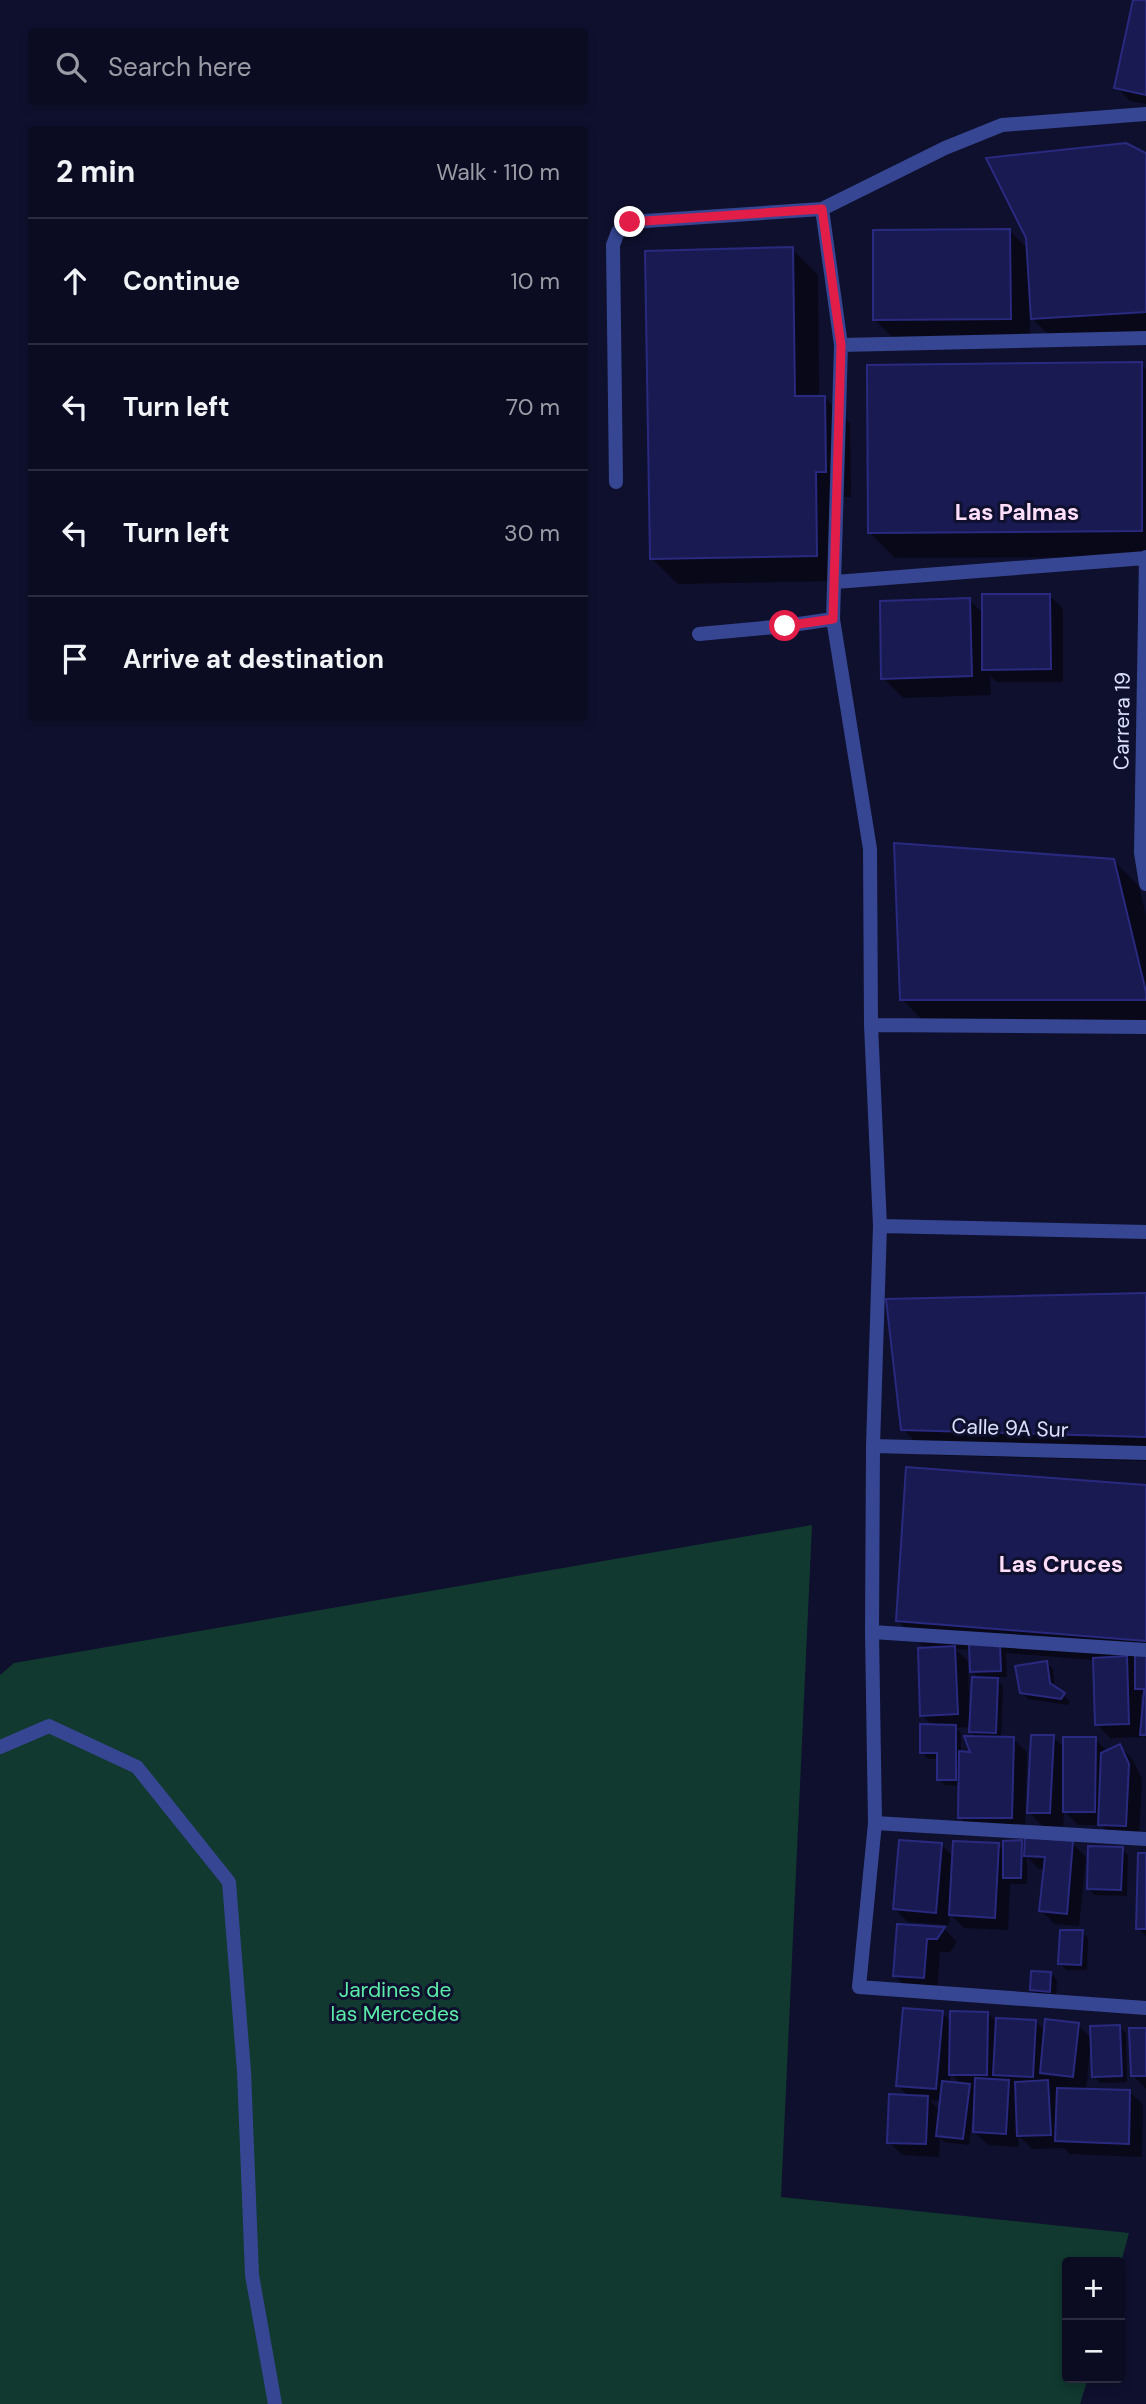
<!DOCTYPE html>
<meta charset="utf-8">
<style>
body{margin:0;font-family:"DM Sans",sans-serif;background:#191a2f;color:#f1f3f6}
.controls{position:absolute;right:21px;bottom:21px;display:grid;overflow:hidden;border-radius:7px;box-shadow:0 4px 10px #0003}
.controls button{width:63px;height:63px;display:grid;place-items:center;padding:0;border:0;border-bottom:2px solid #2b2c40;background:#0b0c22;color:#f1f3f6;font:35px sans-serif}
.stop{position:absolute;width:21px;height:21px;margin:-16px;border:5px solid #e11d48;border-radius:50%;background:#fff}
.stop.end{background:#e11d48;border-color:#fff;box-shadow:0 2px 7px #0008}
.list{margin:0;padding:0;list-style:none}
h2{display:flex;justify-content:space-between;align-items:center;height:91px;margin:0;padding:0 28px;font-size:30px}
h2 small{font-size:23px;font-weight:400;color:#9a9ba5}
.list li{display:grid;grid-template-columns:46px 1fr auto;gap:21px;align-items:center;box-sizing:border-box;height:126px;padding:0 28px;border-top:2px solid #2b2c40}
.list b{display:block;font-size:26px;white-space:nowrap}
.list em{font-size:23px;font-style:normal;color:#9a9ba5}
.icon{flex:none;width:38px;height:38px;fill:none;stroke:currentColor;stroke-width:2;stroke-linecap:round;stroke-linejoin:round}
.map{position:relative;flex:none;width:1146px;height:2404px;overflow:hidden}
.search{position:absolute;background:#0b0c22;box-shadow:0 4px 10px #0003;left:28px;top:28px;width:560px;height:77px;display:flex;align-items:center;gap:18px;box-sizing:border-box;padding:0 24px;border-radius:7px;color:#9a9ba5;font-size:26px}
.panel{position:absolute;background:#0b0c22;box-shadow:0 4px 10px #0003;left:28px;top:126px;width:560px;height:595px;border-radius:7px}
.map>svg:first-child{display:block}
.green{fill:#11392f}
.shadow{fill:#0007;fill-rule:evenodd}
.building{fill:#191a51;stroke:#292a7f;stroke-width:2}
.lines{fill:none;stroke-linecap:round;stroke-linejoin:round}
.service{stroke:#364692;stroke-width:14}
.minor{stroke:#364692;stroke-width:14}
.route{stroke:#e11d48;stroke-width:9}
.labels{text-anchor:middle;dominant-baseline:central;stroke-width:6;stroke-linejoin:round;paint-order:stroke}
.street-label{font-size:21px;fill:#dce0ff;stroke:#0f102e}
.park-label{font-size:21px;fill:#5beca9;stroke:#0f102e}
.neighbourhood-label{font-size:23px;font-weight:bold;fill:#ffdefa;stroke:#0f102e}
</style>
<div class="map">
<svg width="1146" height="2404" viewBox="0 0 1146 2404">
<rect width="100%" height="100%" fill="#0f102e"/>
<path class="green" d="M812,1525L781,2197L1129,2233L1120,2266V2262H1067V2378H1088L1080,2404H0V1675L14,1663Z"/>
<path class="shadow" d="M1135,0H1146V104L1130,101L1116,87Z
M1146,155V338L1058,344L1030,316V339L895,340L875,320L1010,231L1028,249Z
M792,249L818,275L819,398L824,397L850,423L851,497H841L842,581L678,584L652,559Z
M1141,364L1146,369V557L895,558L870,533Z
M1050,596L1063,609V682H997L990,676L991,695L903,698L883,678L969,600L984,614Z
M1113,860L1139,886L1146,916V1025H927L902,999Z
M1146,1295V1461L928,1455L903,1429Z
M1146,1486V1738L1142,1734V1737L1110,1738L1097,1724L1095,1660L1006,1653L1007,1677H995L1003,1686L1001,1739H1013L1027,1752L1025,1831L973,1830L959,1817L960,1786L945,1785L939,1779V1759H928L922,1752L933,1726L922,1715L926,1649L898,1621ZM955,1649L971,1650L972,1671L980,1679L972,1707H969L968,1661ZM1141,1695H1145L1144,1712H1141ZM971,1727V1732L978,1738L973,1753H961V1733L956,1728Z
M1046,1663L1053,1669L1055,1689L1070,1701L1068,1705L1028,1699L1021,1692Z
M1053,1737L1065,1748L1095,1739L1108,1752L1120,1746L1133,1760L1142,1779L1139,1839L1114,1838L1101,1825H1078L1064,1811L1063,1826H1042L1029,1812Z
M1021,1842L1026,1847L1072,1843L1086,1857L1079,1926L1055,1924L1041,1911L1045,1869H1039L1027,1857V1884H1010L1008,1930L964,1928L950,1914L949,1925L908,1922L895,1909L941,1845L954,1857L998,1845L1005,1851Z
M1122,1849L1128,1855L1127,1896L1095,1895L1088,1889Z
M1146,1855V1936L1138,1928Z
M898,1926L944,1929L957,1942L950,1952H940L937,1991L908,1989L894,1975Z
M1082,1932L1088,1938L1087,1970H1066L1060,1963Z
M1051,1974L1057,1980L1056,1997L1038,1996L1032,1990Z
M942,2013L952,2023L988,2014L997,2023L1035,2021L1046,2032L1078,2025L1092,2039L1119,2027L1126,2033L1127,2082L1100,2083L1094,2076L1093,2051H1090L1086,2090L1130,2092L1143,2105L1142,2157L1070,2154L1064,2148L1032,2149L1019,2136L1018,2147L988,2145L974,2132L975,2120L972,2119L969,2145L944,2142L940,2138L939,2157L902,2155L889,2142L909,2097L898,2085ZM951,2074L962,2085L950,2084ZM930,2100L942,2101L940,2111Z
M1146,2029V2089L1133,2075Z"/>
<path class="building" d="M1133,0H1146V95L1114,88Z
M1126,143L1146,153V312L1031,319L1026,238L986,158Z
M1010,229L1011,319L873,320V230Z
M793,247L795,396H825L826,472H816L817,556L650,559L645,251Z
M1142,362V531L868,533L867,365Z
M982,594H1050L1051,669L982,670Z
M970,598L972,676L881,679L880,601Z
M894,843L1114,859L1146,992V1000H900Z
M1146,1293V1437L901,1430L886,1299Z
M906,1467L1146,1485V1641L896,1621Z
M969,1644H1000L1001,1671L970,1672Z
M955,1646L958,1714L920,1716L918,1648Z
M1135,1654H1146V1689H1135Z
M1127,1656L1129,1724L1095,1725L1093,1658Z
M1047,1661L1050,1683L1065,1693L1061,1699L1020,1693L1015,1666Z
M972,1677L998,1678L996,1733L969,1732Z
M1144,1691H1146V1735H1140Z
M920,1724L956,1725V1780H937V1753H920Z
M1031,1735H1054L1050,1813H1027Z
M964,1736L1014,1737L1012,1818H958L959,1751L970,1752Z
M1063,1737H1096L1095,1812H1063Z
M1120,1744L1129,1764L1126,1826L1098,1825L1101,1753Z
M1025,1837L1073,1841L1067,1914L1039,1911L1045,1857L1024,1856Z
M899,1840L942,1843L936,1913L893,1909Z
M1022,1840L1021,1878H1003V1841Z
M953,1841L999,1843L995,1918L949,1915Z
M1088,1846L1123,1847L1121,1890L1087,1889Z
M1138,1853H1146V1929H1136Z
M897,1924L945,1927L937,1939H927L924,1978L893,1976Z
M1060,1930H1083L1081,1965L1058,1964Z
M1031,1971L1051,1972L1050,1992L1030,1990Z
M903,2008L943,2011L936,2089L896,2086Z
M950,2011L988,2012L987,2075H949Z
M996,2018L1036,2020L1033,2077L993,2075Z
M1045,2019L1079,2023L1073,2077L1040,2073Z
M1120,2025L1122,2076L1092,2077L1090,2026Z
M1129,2028H1146V2076H1131Z
M975,2078L1009,2080L1006,2134L973,2132Z
M1048,2080L1051,2135L1017,2136L1015,2082Z
M942,2081L970,2084L963,2139L936,2136Z
M1057,2088L1130,2090L1129,2144L1055,2141Z
M889,2094L928,2096L926,2144L887,2143Z"/>
<g class="lines">
<path class="service" d="M0,1747L49,1726L137,1767L229,1882L244,2071L252,2275L275,2404"/>
<path class="minor" d="M822,209L841,345L833,619L870,849L871,1025L880,1226L873,1446L872,1632L875,1823L859,1987L1146,2008
M841,345L1146,338
M616,482L613,245L618,232L630,222L822,209L945,148L1002,125L1146,114
M1146,557L1141,853L1146,884
M835,582L1146,558
M699,634L785,626L833,619
M871,1025L1146,1027
M880,1226L1146,1232
M873,1446L1146,1453
M872,1632L1146,1650
M875,1823L1146,1839"/>
</g>
<g class="lines">
<path class="route" d="M630,222L822,209L841,345L833,619L785,626"/>
</g>
<g class="labels">
<g class="street-label">
<text transform="translate(1122 721) rotate(-89)">Carrera 19</text>
<text transform="translate(1010 1428) rotate(2)">Calle 9A Sur</text>
</g>
<g class="park-label">
<text x="395" y="1990">Jardines de<tspan x="395" dy="24">las Mercedes</tspan></text>
</g>
<g class="neighbourhood-label">
<text x="1017" y="512">Las Palmas</text>
<text x="1061" y="1564">Las Cruces</text>
</g>
</g>
</svg>
<div class="controls">
<button>+</button>
<button>−</button>
</div>
<div class="stop" style="left:785px;top:626px"></div>
<div class="stop end" style="left:630px;top:222px"></div>
<div class="search"><svg class="icon" aria-label="search" viewBox="0 0 24 24"><circle cx="10" cy="10" r="6"/><path d="M15 15l6 6"/></svg>Search here</div>
<section class="panel">
<h2>2 min<small>Walk · 110 m</small></h2>
<ul class="list">
<li><svg class="icon" aria-label="ahead" viewBox="0 0 24 24"><path d="M12 20V5M6 11l6-6 6 6"/></svg><div><b>Continue</b></div><em>10 m</em></li>
<li><svg class="icon" aria-label="left" viewBox="0 0 24 24"><path d="M17 20v-9H6M10 6l-5 5 5 5"/></svg><div><b>Turn left</b></div><em>70 m</em></li>
<li><svg class="icon" aria-label="left" viewBox="0 0 24 24"><path d="M17 20v-9H6M10 6l-5 5 5 5"/></svg><div><b>Turn left</b></div><em>30 m</em></li>
<li><svg class="icon" aria-label="arrive" viewBox="0 0 24 24"><path d="M6 21V4h12l-3 4 3 4H6"/></svg><div><b>Arrive at destination</b></div></li>
</ul>
</section>
</div>
